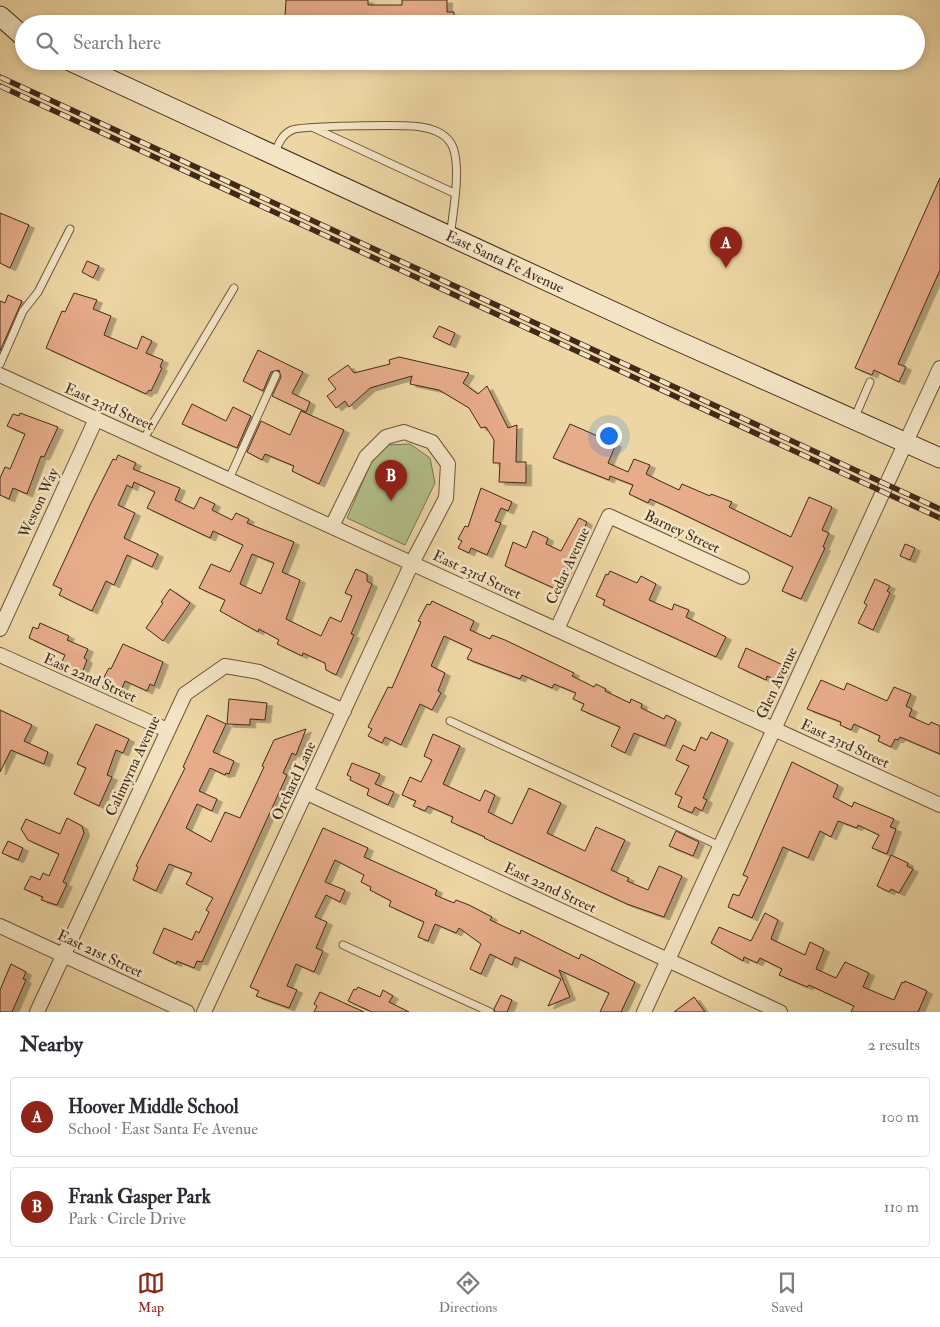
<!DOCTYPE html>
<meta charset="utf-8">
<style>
body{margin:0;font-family:"IM FELL Double Pica",serif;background:#f7f7f7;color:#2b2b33}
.you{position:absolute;left:608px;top:435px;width:18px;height:18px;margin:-12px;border:4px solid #fff;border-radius:50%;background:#1a73e8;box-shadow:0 0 0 8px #1a73e833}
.badge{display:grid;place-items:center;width:32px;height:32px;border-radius:50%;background:#8f2418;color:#fff;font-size:16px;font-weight:700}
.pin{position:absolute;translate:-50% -41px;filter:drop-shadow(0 1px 2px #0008)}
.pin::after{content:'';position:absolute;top:26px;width:18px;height:15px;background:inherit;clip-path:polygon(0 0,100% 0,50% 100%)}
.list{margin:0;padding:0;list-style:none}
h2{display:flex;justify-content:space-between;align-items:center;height:65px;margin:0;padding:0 20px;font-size:21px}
h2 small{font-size:16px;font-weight:400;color:#7c7c81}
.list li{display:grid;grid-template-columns:32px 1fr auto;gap:15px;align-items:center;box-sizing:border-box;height:80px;margin:0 10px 10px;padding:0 10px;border:1px solid #e1e1e2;border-radius:5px}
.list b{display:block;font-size:19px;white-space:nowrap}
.list p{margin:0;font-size:16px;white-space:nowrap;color:#7c7c81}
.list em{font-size:16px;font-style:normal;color:#7c7c81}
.icon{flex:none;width:28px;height:28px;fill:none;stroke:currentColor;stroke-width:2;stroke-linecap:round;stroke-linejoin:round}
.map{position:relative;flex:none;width:940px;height:1012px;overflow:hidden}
.search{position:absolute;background:#fff;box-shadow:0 2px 8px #0003;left:15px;right:15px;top:15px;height:55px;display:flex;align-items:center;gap:12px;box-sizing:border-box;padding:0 18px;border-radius:28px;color:#7c7c81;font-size:19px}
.sheet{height:245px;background:#fff}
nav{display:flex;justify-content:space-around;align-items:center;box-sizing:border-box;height:70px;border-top:1px solid #e1e1e2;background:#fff;font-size:14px;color:#7c7c81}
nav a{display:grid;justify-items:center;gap:2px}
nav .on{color:#8f2418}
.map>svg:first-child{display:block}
.green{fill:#b3bf89;stroke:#7a7450}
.building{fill:#e7ac8a;stroke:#422817;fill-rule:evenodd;filter:url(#shadow)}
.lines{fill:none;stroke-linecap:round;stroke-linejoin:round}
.lane-casing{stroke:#6d543a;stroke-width:9}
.street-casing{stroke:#6d543a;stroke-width:16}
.secondary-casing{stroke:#422817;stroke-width:21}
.lane{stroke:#f3e4c4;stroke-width:7}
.street{stroke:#f3e4c4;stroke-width:14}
.secondary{stroke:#f3e4c4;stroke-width:19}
.rail-casing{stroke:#422817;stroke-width:5.5}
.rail{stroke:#f3e4c4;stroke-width:4;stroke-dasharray:11;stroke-linecap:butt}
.labels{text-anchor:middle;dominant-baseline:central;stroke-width:5;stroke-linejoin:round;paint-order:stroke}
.street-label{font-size:15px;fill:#422817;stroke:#f3e4c4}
</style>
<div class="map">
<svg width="940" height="1012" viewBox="0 0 940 1012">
<defs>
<filter id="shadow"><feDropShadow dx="5.5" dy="3" stdDeviation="0" flood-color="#0004"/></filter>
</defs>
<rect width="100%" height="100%" fill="#edd6a4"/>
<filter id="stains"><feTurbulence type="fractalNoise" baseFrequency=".004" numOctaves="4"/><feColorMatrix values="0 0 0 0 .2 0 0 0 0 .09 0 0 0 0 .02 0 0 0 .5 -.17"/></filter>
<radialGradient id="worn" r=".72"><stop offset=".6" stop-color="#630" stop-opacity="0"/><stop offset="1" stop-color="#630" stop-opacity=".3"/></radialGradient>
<path class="green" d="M410,444L430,458L435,483L405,545L347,518L373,458L388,445Z"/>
<path class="building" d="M286,0H368V5H402V0H447V12H454V24H317V17H285Z
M940,178V270L898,364L906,367L899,382L874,370L872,375L855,368Z
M0,213L29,225L10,268L0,263Z
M87,261L99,266L93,278L82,272Z
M74,293L97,300L93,309L111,316L104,335L137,349L142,336L152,341L146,353L163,360L160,367L162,368L151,391L149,390L146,394L46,348L62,311L65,312Z
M8,295L22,301L0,351V301L5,303Z
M439,326L455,333L450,345L433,337Z
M258,350L303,372L292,393L310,402L306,412L272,396L281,377L279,370L271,372L263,391L243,381Z
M399,357L469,373L463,383L478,394L487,386L508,428L517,425L516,462H526V483L499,482L500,463H493L494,440L486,427L481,428L469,408L439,390L410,384L412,376L370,388L349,407L345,401L336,408L327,396L336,389L328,379L348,365L354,373L390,364L389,360Z
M192,404L226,421L233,407L251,416L237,448L182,424Z
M301,411L344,430L319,484L292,471L294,466L265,454L262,460L247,452L261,421L290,435Z
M20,413L58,427L44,457L41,456L27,494L13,488L9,499L0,495V478L5,467L10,469L25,434L7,426L13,414L19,416Z
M570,424L616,444L608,463L628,472L634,459L650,465L646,474L658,480L679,490L682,484L710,496L711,494L732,502L729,507L791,537L809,497L832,507L822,530L829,533L823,547L825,548L801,599L782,591L793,567L672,509L650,499L648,503L629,494L633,485L610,476L609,480L553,458Z
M118,455L136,463L133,469L180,488L175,500L194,509L200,497L215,504L212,510L232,520L236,513L249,519L247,523L294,542L282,572L300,580L286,619L321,636L330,617L341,622L352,596L345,593L356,569L367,574V581L372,584L351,634L354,635L336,675L326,670L325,663L303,653L302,656L277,644L279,640L259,629L258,632L220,611L225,600L199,588L211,564L230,572L243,545L213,531L210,538L147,508L155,492L134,482L132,488L127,485L118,505L135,513L124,538L158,554L152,567L127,555L114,585L106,581L92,611L59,595L62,589L53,585L90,505L113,459L116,460ZM252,554L274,563L261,594L240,584Z
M481,488L512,502L508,511L501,508L495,521L501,523L487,555L471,548L469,553L458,548L462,541L458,539L465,526L468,527Z
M579,518L587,522L558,590L505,566L513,542L526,548L533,531L548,538L546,544L561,551Z
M905,544L915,548L910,560L900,556Z
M610,571L637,583L641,576L656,584L649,600L672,610L674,604L689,610L686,617L726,637L716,657L603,605L605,600L596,596L606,574L608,575Z
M875,579L890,586L887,591L890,593L873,630L858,623L867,605L864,603Z
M170,589L190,603L163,641L146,628L163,603L161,602Z
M432,601L474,621L470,630L490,639L492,635L505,640L574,673L572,676L594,687L596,684L606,689L605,691L630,703L631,699L642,704L641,708L664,719L666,715L676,720L665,746L634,733L625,753L611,746L620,727L581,710L584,704L573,699L576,693L554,684L552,688L522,675L520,679L467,659L472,649L444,636L431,666L445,673L438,691L441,693L432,710L420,704L401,745L385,737L382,743L368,736L372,729L368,727L388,687L392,688L421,622L418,621L427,604L430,605Z
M40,623L69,636L67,640L88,649L84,658L87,660L82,673L61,664L65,655L29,638L33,627L38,629Z
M123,644L163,662L154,686L150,684L147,691L125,681L121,690L106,684L108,679L104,677L109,668L111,669Z
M746,648L785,666L778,681L767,676L766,680L738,667Z
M821,680L844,690L847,683L887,701L894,687L911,694L906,706L912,709L909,716L929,725L931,722L940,726V754L900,737L898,740L895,739L891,747L878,741L880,736L854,724L851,730L840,725L841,722L807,709Z
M229,699L267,703L265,720L250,719V725L227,724Z
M0,710L32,725L24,741L48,752L44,764L11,750L0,772Z
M207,715L226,724L213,752L234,761L229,774L226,773L225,775L210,768L199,791L217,799L212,811L197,804L186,828L211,842L225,812L240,818L264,767L262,766L274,740L306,729L296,755L292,753L283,773L287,775L202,962L197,961L194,968L177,961L176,964L153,953L164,928L192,940L196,931L199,933L209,912L206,910L213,898L186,884L192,873L169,864L156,891L133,880L138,867L136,866L185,768L183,767Z
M96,724L129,739L123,753L116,750L107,775L112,777L99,806L74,794L86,768L77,764Z
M711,732L728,740L703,798L707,800L702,811L695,807L692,813L678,807L682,797L675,794L689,766L676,760L683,745L695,751L701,737L707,740Z
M433,734L460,746L443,784L480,801L485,790L495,795L488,812L512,824L529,788L561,803L547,833L585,851L596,827L625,840L611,870L629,878L627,881L648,890L659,866L682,876L664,917L627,904L484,838L485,837L451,822L453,817L428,806L425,811L413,806L416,801L402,795L410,777L421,782L432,760L424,756Z
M792,762L838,785L833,797L852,807L854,802L894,819L890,827L896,829L887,854L872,848L879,835L858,825L857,828L838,821L831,837L820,831L808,858L783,847L752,918L728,907L733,894L739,896L748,877L743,875Z
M352,763L380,774L375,784L394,792L388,805L367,795L369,789L350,780L351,777L347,775Z
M67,818L82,826L84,833L63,882L67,884L57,905L41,900L43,897L24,889L31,876L40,880L43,873L49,876L59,854L28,840L21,829L26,819L60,834Z
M323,828L368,848L364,857L437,890L435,895L454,903L456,900L469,905L492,917L490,920L520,934L521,930L579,959L581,954L635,982L621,1012H600L609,993L559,970L570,997L548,1006L561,979L515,957L512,965L490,954L481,974L470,969L481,944L459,928L456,933L435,924L428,941L418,937L424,922L389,906L391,901L370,890L371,887L361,882L364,875L335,860L325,882L345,890L340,902L326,895L315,917L327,922L316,948L323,951L314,972L296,964L287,986L297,990L289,1008L256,996L259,991L250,987Z
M676,831L699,842L693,856L669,846Z
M8,841L23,848L18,860L2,853Z
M891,855L908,863L907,866L913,869L899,893L891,889L889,892L877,886Z
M765,913L778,920L771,939L805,955L810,942L824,949L816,969L836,978L845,962L869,973L863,987L894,1000L902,982L904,983L905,981L927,991L918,1012H851L854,1006L809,985L807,987L779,975L782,969L760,958L757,963L744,957L743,961L711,943L719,927L751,941Z
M11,964L26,972L23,979L26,980L12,1012H0V990Z
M358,987L380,997L383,990L393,996L389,1002L409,1012H372L348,1001L354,989L356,990Z
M320,992L364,1012H314L317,1006L314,1004Z
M501,995L512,1000L507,1012H495L494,1009Z
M694,997L705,1012H674Z"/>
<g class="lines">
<defs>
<path id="lane" d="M314,128L454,193
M274,154C278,145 282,134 292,130C299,126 408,124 421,127C431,128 444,133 450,142C463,159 453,214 450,236
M0,364L23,311L38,292L70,229
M854,419L870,382
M143,440L234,288
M229,479L276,375
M450,721L720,846
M343,945L490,1012"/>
<path id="street" d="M0,375L940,805
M0,629L96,419
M557,629L609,516L742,577
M0,655L167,730
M307,793L780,1012
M0,926L187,1012
M37,1012L185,694L225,666L259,672L344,711
M204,1012L412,563L446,498L448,464L432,442L404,432L386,437L366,457L332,526
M644,1012L940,368"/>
<g id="secondary">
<path d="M0,16L24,37"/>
<path id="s1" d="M70,61L662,334L940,458"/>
</g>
</defs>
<use href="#lane" class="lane-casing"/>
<use href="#street" class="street-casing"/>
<use href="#secondary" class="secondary-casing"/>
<use href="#lane" class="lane"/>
<use href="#street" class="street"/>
<use href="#secondary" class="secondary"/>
<defs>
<path id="rail" d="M0,77L940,509
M0,86L940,518"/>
</defs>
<use href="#rail" class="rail-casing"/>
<use href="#rail" class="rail"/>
</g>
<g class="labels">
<g class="street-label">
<text stroke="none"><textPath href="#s1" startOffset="479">East Santa Fe Avenue</textPath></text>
<text transform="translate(109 407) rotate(24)">East 23rd Street</text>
<text transform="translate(39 503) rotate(-65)">Weston Way</text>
<text transform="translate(682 532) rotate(25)">Barney Street</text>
<text transform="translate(568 566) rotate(-65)">Cedar Avenue</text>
<text transform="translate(477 575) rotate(25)">East 23rd Street</text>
<text transform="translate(90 678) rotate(24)">East 22nd Street</text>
<text transform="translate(777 683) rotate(-65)">Glen Avenue</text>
<text transform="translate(845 744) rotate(25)">East 23rd Street</text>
<text transform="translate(133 766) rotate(-65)">Calimyrna Avenue</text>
<text transform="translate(294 781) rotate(-65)">Orchard Lane</text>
<text transform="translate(550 888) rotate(25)">East 22nd Street</text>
<text transform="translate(100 954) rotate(25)">East 21st Street</text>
</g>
</g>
<rect width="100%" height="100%" filter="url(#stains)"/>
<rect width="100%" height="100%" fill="url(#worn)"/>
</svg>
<div class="you"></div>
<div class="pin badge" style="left:726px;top:268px">A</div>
<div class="pin badge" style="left:391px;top:501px">B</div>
<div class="search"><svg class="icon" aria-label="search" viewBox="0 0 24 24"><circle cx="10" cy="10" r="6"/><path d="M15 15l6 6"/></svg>Search here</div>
</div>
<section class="sheet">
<h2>Nearby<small>2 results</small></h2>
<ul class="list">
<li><span class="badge">A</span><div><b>Hoover Middle School</b><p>School · East Santa Fe Avenue</p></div><em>100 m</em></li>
<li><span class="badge">B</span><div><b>Frank Gasper Park</b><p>Park · Circle Drive</p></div><em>110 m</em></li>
</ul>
</section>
<nav>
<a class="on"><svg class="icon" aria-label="map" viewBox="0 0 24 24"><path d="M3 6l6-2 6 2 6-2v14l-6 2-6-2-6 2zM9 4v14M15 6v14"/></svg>Map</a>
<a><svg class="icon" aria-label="directions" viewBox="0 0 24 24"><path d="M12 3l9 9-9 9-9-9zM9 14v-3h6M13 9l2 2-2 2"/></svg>Directions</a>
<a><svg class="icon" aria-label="saved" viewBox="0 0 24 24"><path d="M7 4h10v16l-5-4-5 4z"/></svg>Saved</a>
</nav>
